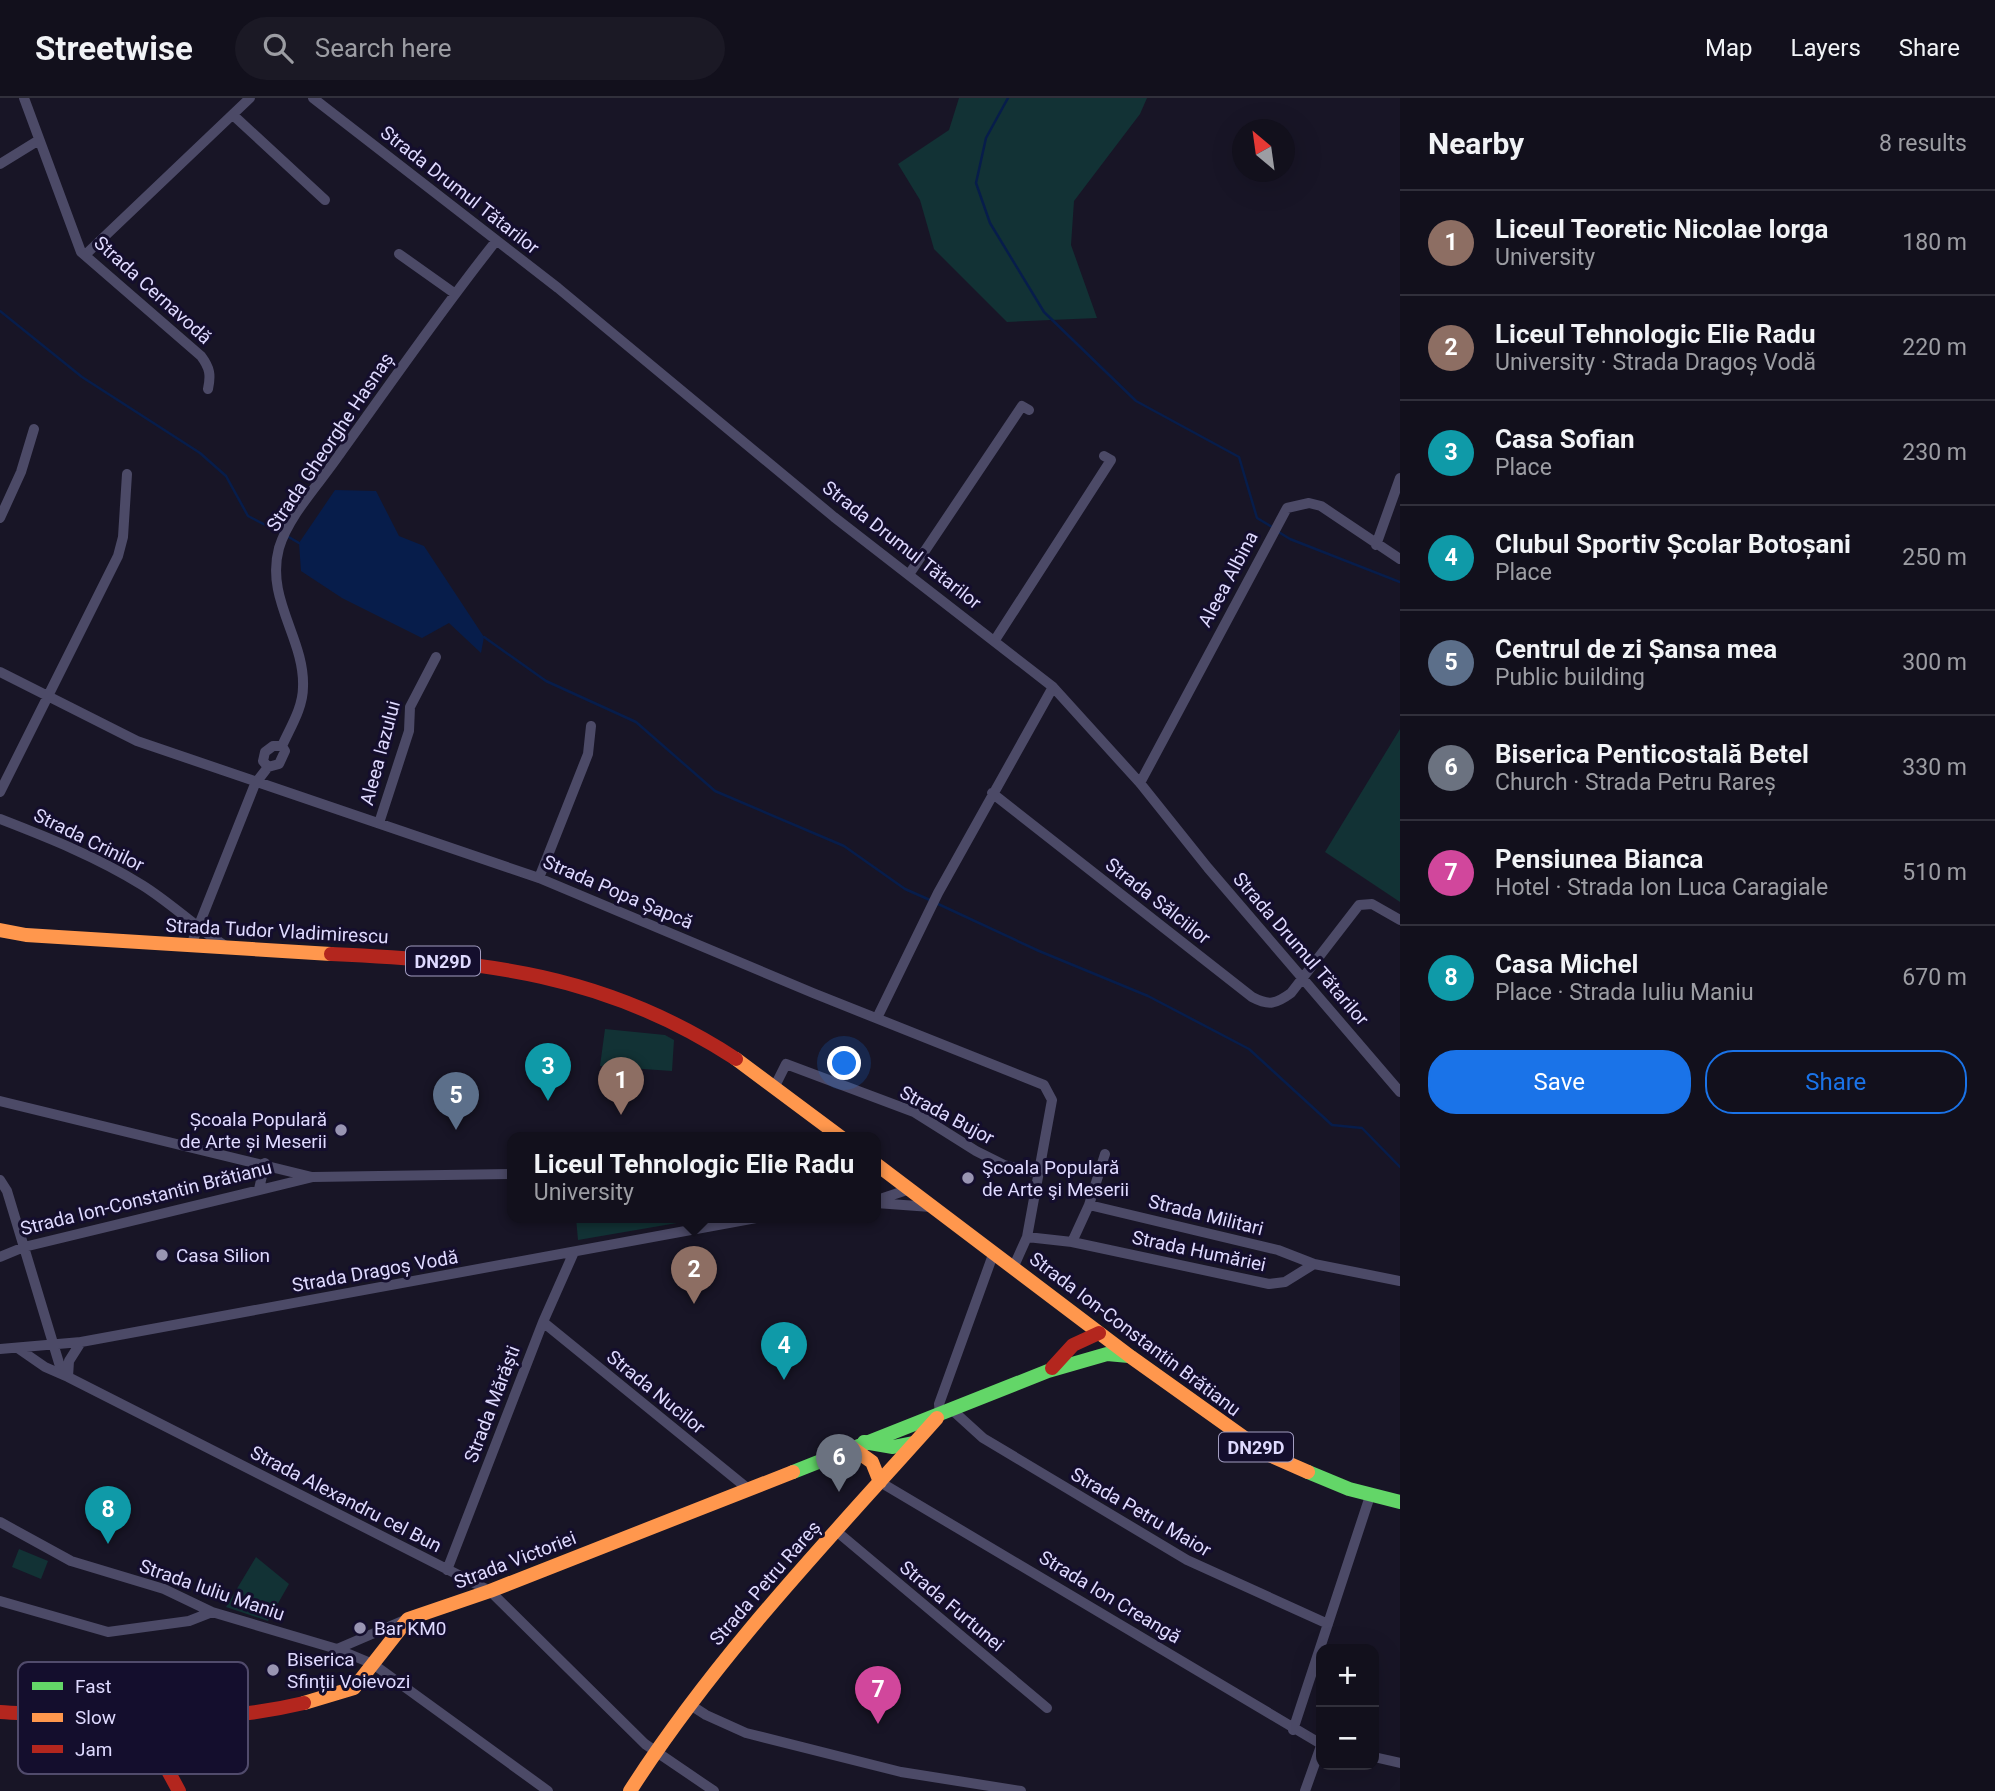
<!DOCTYPE html>
<meta charset="utf-8">
<style>
body{margin:0;font-family:Roboto,sans-serif;background:#1b1925;color:#f1f3f6}
.controls{position:absolute;right:21px;bottom:21px;display:grid;overflow:hidden;border-radius:14px;box-shadow:0 7px 28px #0002}
.controls button{width:63px;height:63px;display:grid;place-items:center;padding:0;border:0;border-bottom:2px solid #31303b;background:#12101c;color:#f1f3f6;font:35px sans-serif}
.compass{position:absolute;left:1232px;top:21px;width:63px;height:63px;border-radius:50%;background:#12101c;box-shadow:0 7px 28px #0002;rotate:331deg}
.you{position:absolute;left:845px;top:966px;width:24px;height:24px;margin:-18px;border:5px solid #fff;border-radius:50%;background:#1a73e8;box-shadow:0 0 0 10px #1a73e833}
.badge{display:grid;place-items:center;width:46px;height:46px;border-radius:50%;background:#1a73e8;color:#fff;font-size:23px;font-weight:700}
.pin{position:absolute;translate:-50% -58px;filter:drop-shadow(0 2px 4px #0008)}
.pin::after{content:'';position:absolute;top:37px;width:24px;height:21px;background:inherit;clip-path:polygon(0 0,100% 0,50% 100%)}
.popup{position:absolute;left:507px;top:1034px;width:374px;height:91px;box-sizing:border-box;display:grid;place-content:center;border-radius:14px;background:#12101c;filter:drop-shadow(0 2px 5px #0005);font-size:23px;white-space:nowrap;color:#9c9da3}
.popup b{font-size:26px;color:#f1f3f6}
.popup::after{content:'';position:absolute;left:50%;top:100%;margin-left:-14px;border:14px solid transparent;border-top-color:#12101c}
.list{margin:0;padding:0;list-style:none}
h2{display:flex;justify-content:space-between;align-items:center;height:91px;margin:0;padding:0 28px;font-size:30px}
h2 small{font-size:23px;font-weight:400;color:#9c9da3}
.list li{display:grid;grid-template-columns:46px 1fr auto;gap:21px;align-items:center;box-sizing:border-box;height:105px;padding:0 28px;border-top:2px solid #31303b}
.list b{display:block;font-size:26px;white-space:nowrap}
.list p{margin:0;font-size:23px;white-space:nowrap;color:#9c9da3}
.list em{font-size:23px;font-style:normal;color:#9c9da3}
.actions{display:flex;gap:14px;padding:21px 28px}
.actions a{flex:1;padding:16px 0;border:2px solid #1a73e8;border-radius:28px;text-align:center;font-size:24px;color:#1a73e8}
.actions .main{background:#1a73e8;color:#fff}
.icon{flex:none;width:38px;height:38px;fill:none;stroke:currentColor;stroke-width:2;stroke-linecap:round;stroke-linejoin:round}
.map{position:relative;flex:none;width:1400px;height:1693px;overflow:hidden}
header{display:flex;align-items:center;gap:42px;box-sizing:border-box;height:98px;padding:0 35px;background:#12101c;border-bottom:2px solid #31303b}
header strong{font-size:33px}
nav{display:flex;gap:38px;margin-inline-start:auto;font-size:24px}
.search{width:490px;height:63px;background:#1b1925;display:flex;align-items:center;gap:18px;box-sizing:border-box;padding:0 24px;border-radius:38px;color:#9c9da3;font-size:26px}
main{display:flex}
aside{flex:1;background:#12101c}
.map>svg:first-child{display:block}
.green{fill:#123235}
.water{fill:#071d4b}
.lines{fill:none;stroke-linecap:round;stroke-linejoin:round}
.stream{stroke:#071d4b;stroke-width:2.5}
.street{stroke:#4c4a67;stroke-width:10}
.fast{stroke:#63d668;stroke-width:14}
.slow{stroke:#ff974d;stroke-width:14}
.jam{stroke:#b3261e;stroke-width:14}
.poi-dot{fill:#9995b3;stroke:#140e2d;stroke-width:2.5}
.labels{text-anchor:middle;dominant-baseline:central;stroke-width:6;stroke-linejoin:round;paint-order:stroke}
.shield{fill:#140e2d;stroke:#a29dc0;stroke-width:2}
.shield-label{font-size:18px;font-weight:bold;fill:#dfdaff}
.street-label{font-size:19px;fill:#dfdaff;stroke:#140e2d}
.poi-label{font-size:19px;fill:#dfdaff;stroke:#140e2d;text-anchor:start}
.key{fill:#140e2d;stroke:#514b6c;stroke-width:2}
.key-label{font-size:19px;fill:#dfdaff}
</style>
<header>
<strong>Streetwise</strong>
<div class="search"><svg class="icon" aria-label="search" viewBox="0 0 24 24"><circle cx="10" cy="10" r="6"/><path d="M15 15l6 6"/></svg>Search here</div>
<nav><a>Map</a><a>Layers</a><a>Share</a></nav>
</header>
<main>
<div class="map">
<svg width="1400" height="1693" viewBox="0 0 1400 1693">
<rect width="100%" height="100%" fill="#181526"/>
<path class="green" d="M959,0H1147L1140,16L1074,103L1071,147L1097,220L1007,224L934,151L920,102L898,66L949,32Z
M1400,631V804L1325,754Z
M605,931L665,937L674,942L672,973L600,968Z
M576,1120H706L578,1142Z
M19,1451L48,1463L41,1481L12,1469Z
M256,1459L289,1486L268,1523L226,1509Z"/>
<path class="water" d="M335,392L376,393L399,438L424,448L484,539L481,555L449,525L422,540L342,500L301,473L299,445Z"/>
<g class="lines">
<path class="stream" d="M1008,0L986,40L976,85L990,125L1044,214L1136,303L1239,359L1257,420L1272,429
M0,213L82,279L200,355L226,378L248,418L281,435
M1277,433L1290,441L1400,484
M287,438L299,445
M484,539L546,583L636,624L715,693L844,748L905,791L930,802
M936,805L1039,853L1148,898L1249,951L1332,1027L1362,1030L1400,1069"/>
<path class="street" d="M24,0L81,154L201,258C210,270 211,277 208,291
M313,0L558,190L834,419L1053,589L1140,685L1208,770L1400,994
M233,17L325,102
M0,66L39,42
M399,156L454,195
M85,157L250,0
M0,420L21,374L34,331
M1376,447L1400,380
M910,475L1022,308L1029,312
M995,542L1111,362L1104,358
M0,574L137,643L539,780L813,895L1044,987L1052,1002L1027,1139L1014,1168
M268,669L279,666L285,653L282,648
M1140,685L1287,410L1309,405L1321,408L1400,461
M0,694L118,458L123,439L127,376
M992,695L1252,899C1269,908 1276,906 1291,895L1359,807L1372,806L1400,822
M0,721C49,740 97,759 142,787C171,805 195,829 224,847
M379,725L409,633L410,609L436,559
M539,780L588,656L591,628
M191,847L255,686L268,669L263,663L265,654L273,648H282C290,630 303,610 303,589C305,541 265,501 279,450C289,417 320,385 339,357C391,285 441,212 496,143
M877,920L938,795L1053,589
M775,988L786,966L914,1014L976,1053L1004,1067L1037,1075
M0,1003L312,1079
M0,1082L7,1093L59,1265L68,1279L490,1493L645,1646L714,1693
M259,1091L265,1065
M877,1102L910,1091
M876,1105L931,1109
M1089,1107L1278,1152L1314,1166
M1027,1139L1072,1144L1269,1186L1285,1184L1314,1166L1400,1183
M1072,1144L1089,1107L1105,1056
M0,1159L24,1149L313,1079L512,1076
M543,1224L747,1390
M0,1251L81,1244L756,1120
M19,1251L45,1269L68,1279L69,1263L81,1244
M950,1310L983,1340L1187,1462L1328,1526
M940,1316L939,1306L994,1154
M880,1384L1321,1646
M0,1424L71,1463L164,1491L212,1514L337,1551L373,1566L548,1693
M835,1432L1047,1610
M447,1472L543,1224L574,1154
M0,1503L108,1534L189,1523L212,1514
M337,1551L407,1521
M689,1606L706,1617L746,1635L901,1674L1021,1693
M1293,1632L1370,1398
M1374,1659L1400,1665
M1305,1693L1321,1648"/>
<path class="fast" d="M864,1344L893,1349L913,1345
M793,1374L1048,1273L1107,1256L1129,1258
M1308,1374L1349,1391L1400,1404"/>
<path class="slow" d="M0,832L26,837L331,856
M736,961L842,1040
M876,1066L1131,1259L1267,1356L1308,1374
M851,1349L872,1364L880,1384
M304,1605L354,1590L408,1521L490,1493L793,1374
M630,1693C717,1557 830,1440 937,1320"/>
<path class="jam" d="M331,856C483,863 605,875 736,961
M1052,1270L1073,1247L1099,1235
M0,1614C102,1620 204,1629 304,1605
M141,1623L179,1693"/>
</g>
<g class="poi-dot">
<circle cx="341" cy="1032" r="7"/>
<circle cx="968" cy="1080" r="7"/>
<circle cx="162" cy="1157" r="7"/>
<circle cx="360" cy="1530" r="7"/>
<circle cx="273" cy="1572" r="7"/>
</g>
<g class="labels">
<g class="shield">
<rect x="406" y="848.5" width="74" height="29" rx="5"/>
<rect x="1219" y="1334.5" width="74" height="29" rx="5"/>
</g>
<g class="shield-label">
<text x="443" y="863">DN29D</text>
<text x="1256" y="1349">DN29D</text>
</g>
<g class="street-label">
<text transform="translate(460 92) rotate(38)">Strada Drumul Tătarilor</text>
<text transform="translate(153 192) rotate(42)">Strada Cernavodă</text>
<text transform="translate(330 344) rotate(-56)">Strada Gheorghe Hasnaș</text>
<text transform="translate(902 447) rotate(38)">Strada Drumul Tătarilor</text>
<text transform="translate(1228 481) rotate(-62)">Aleea Albina</text>
<text transform="translate(380 655) rotate(-75)">Aleea Iazului</text>
<text transform="translate(89 742) rotate(26)">Strada Crinilor</text>
<text transform="translate(618 794) rotate(23)">Strada Popa Șapcă</text>
<text transform="translate(1158 803) rotate(38)">Strada Sălciilor</text>
<text transform="translate(277 833) rotate(3)">Strada Tudor Vladimirescu</text>
<text transform="translate(1301 851) rotate(49)">Strada Drumul Tătarilor</text>
<text transform="translate(947 1017) rotate(28)">Strada Bujor</text>
<text transform="translate(146 1100) rotate(-14)">Strada Ion-Constantin Brătianu</text>
<text transform="translate(1206 1117) rotate(14)">Strada Militari</text>
<text transform="translate(1199 1153) rotate(12)">Strada Humăriei</text>
<text transform="translate(375 1173) rotate(-10)">Strada Dragoș Vodă</text>
<text transform="translate(1135 1236) rotate(37)">Strada Ion-Constantin Brătianu</text>
<text transform="translate(656 1294) rotate(39)">Strada Nucilor</text>
<text transform="translate(492 1306) rotate(-69)">Strada Mărăști</text>
<text transform="translate(346 1401) rotate(27)">Strada Alexandru cel Bun</text>
<text transform="translate(1141 1414) rotate(30)">Strada Petru Maior</text>
<text transform="translate(515 1462) rotate(-21)">Strada Victoriei</text>
<text transform="translate(765 1485) rotate(-49)">Strada Petru Rareș</text>
<text transform="translate(212 1492) rotate(19)">Strada Iuliu Maniu</text>
<text transform="translate(1110 1499) rotate(31)">Strada Ion Creangă</text>
<text transform="translate(952 1508) rotate(40)">Strada Furtunei</text>
</g>
<g class="poi-label">
<text x="327" y="1021" text-anchor="end">Școala Populară<tspan x="327" dy="22">de Arte și Meserii</tspan></text>
<text x="982" y="1069">Şcoala Populară<tspan x="982" dy="22">de Arte şi Meserii</tspan></text>
<text x="176" y="1157">Casa Silion</text>
<text x="374" y="1530">Bar KM0</text>
<text x="287" y="1561">Biserica<tspan x="287" dy="22">Sfinții Voievozi</tspan></text>
</g>
</g>
<rect x="18" y="1564" width="230" height="112" rx="10" class="key"/>
<rect x="32" y="1584" width="31" height="8" fill="#63d668"/>
<rect x="32" y="1615" width="31" height="9" fill="#ff974d"/>
<rect x="32" y="1647" width="31" height="8" fill="#b3261e"/>
<g class="key-label">
<text x="75" y="1595">Fast</text>
<text x="75" y="1626">Slow</text>
<text x="75" y="1658">Jam</text>
</g>
</svg>
<div class="controls">
<button>+</button>
<button>−</button>
</div>
<svg class="compass" viewBox="-18 -18 36 36"><path d="M0-13l5 13h-10z" fill="#e53935"/><path d="M0 13l5-13h-10z" fill="#9c9da3"/></svg>
<div class="you"></div>
<div class="pin badge" style="left:621px;top:1017px;background:#8d6e63">1</div>
<div class="pin badge" style="left:694px;top:1206px;background:#8d6e63">2</div>
<div class="popup"><b>Liceul Tehnologic Elie Radu</b>University</div>
<div class="pin badge" style="left:548px;top:1003px;background:#0f9aa8">3</div>
<div class="pin badge" style="left:784px;top:1282px;background:#0f9aa8">4</div>
<div class="pin badge" style="left:456px;top:1032px;background:#5c6f8a">5</div>
<div class="pin badge" style="left:839px;top:1394px;background:#6b7280">6</div>
<div class="pin badge" style="left:878px;top:1626px;background:#d1479c">7</div>
<div class="pin badge" style="left:108px;top:1446px;background:#0f9aa8">8</div>
</div>
<aside>
<h2>Nearby<small>8 results</small></h2>
<ul class="list">
<li><span class="badge" style="background:#8d6e63">1</span><div><b>Liceul Teoretic Nicolae Iorga</b><p>University</p></div><em>180 m</em></li>
<li><span class="badge" style="background:#8d6e63">2</span><div><b>Liceul Tehnologic Elie Radu</b><p>University · Strada Dragoș Vodă</p></div><em>220 m</em></li>
<li><span class="badge" style="background:#0f9aa8">3</span><div><b>Casa Sofian</b><p>Place</p></div><em>230 m</em></li>
<li><span class="badge" style="background:#0f9aa8">4</span><div><b>Clubul Sportiv Școlar Botoșani</b><p>Place</p></div><em>250 m</em></li>
<li><span class="badge" style="background:#5c6f8a">5</span><div><b>Centrul de zi Șansa mea</b><p>Public building</p></div><em>300 m</em></li>
<li><span class="badge" style="background:#6b7280">6</span><div><b>Biserica Penticostală Betel</b><p>Church · Strada Petru Rareș</p></div><em>330 m</em></li>
<li><span class="badge" style="background:#d1479c">7</span><div><b>Pensiunea Bianca</b><p>Hotel · Strada Ion Luca Caragiale</p></div><em>510 m</em></li>
<li><span class="badge" style="background:#0f9aa8">8</span><div><b>Casa Michel</b><p>Place · Strada Iuliu Maniu</p></div><em>670 m</em></li>
</ul>
<div class="actions"><a class="main">Save</a><a>Share</a></div>
</aside>
</main>
